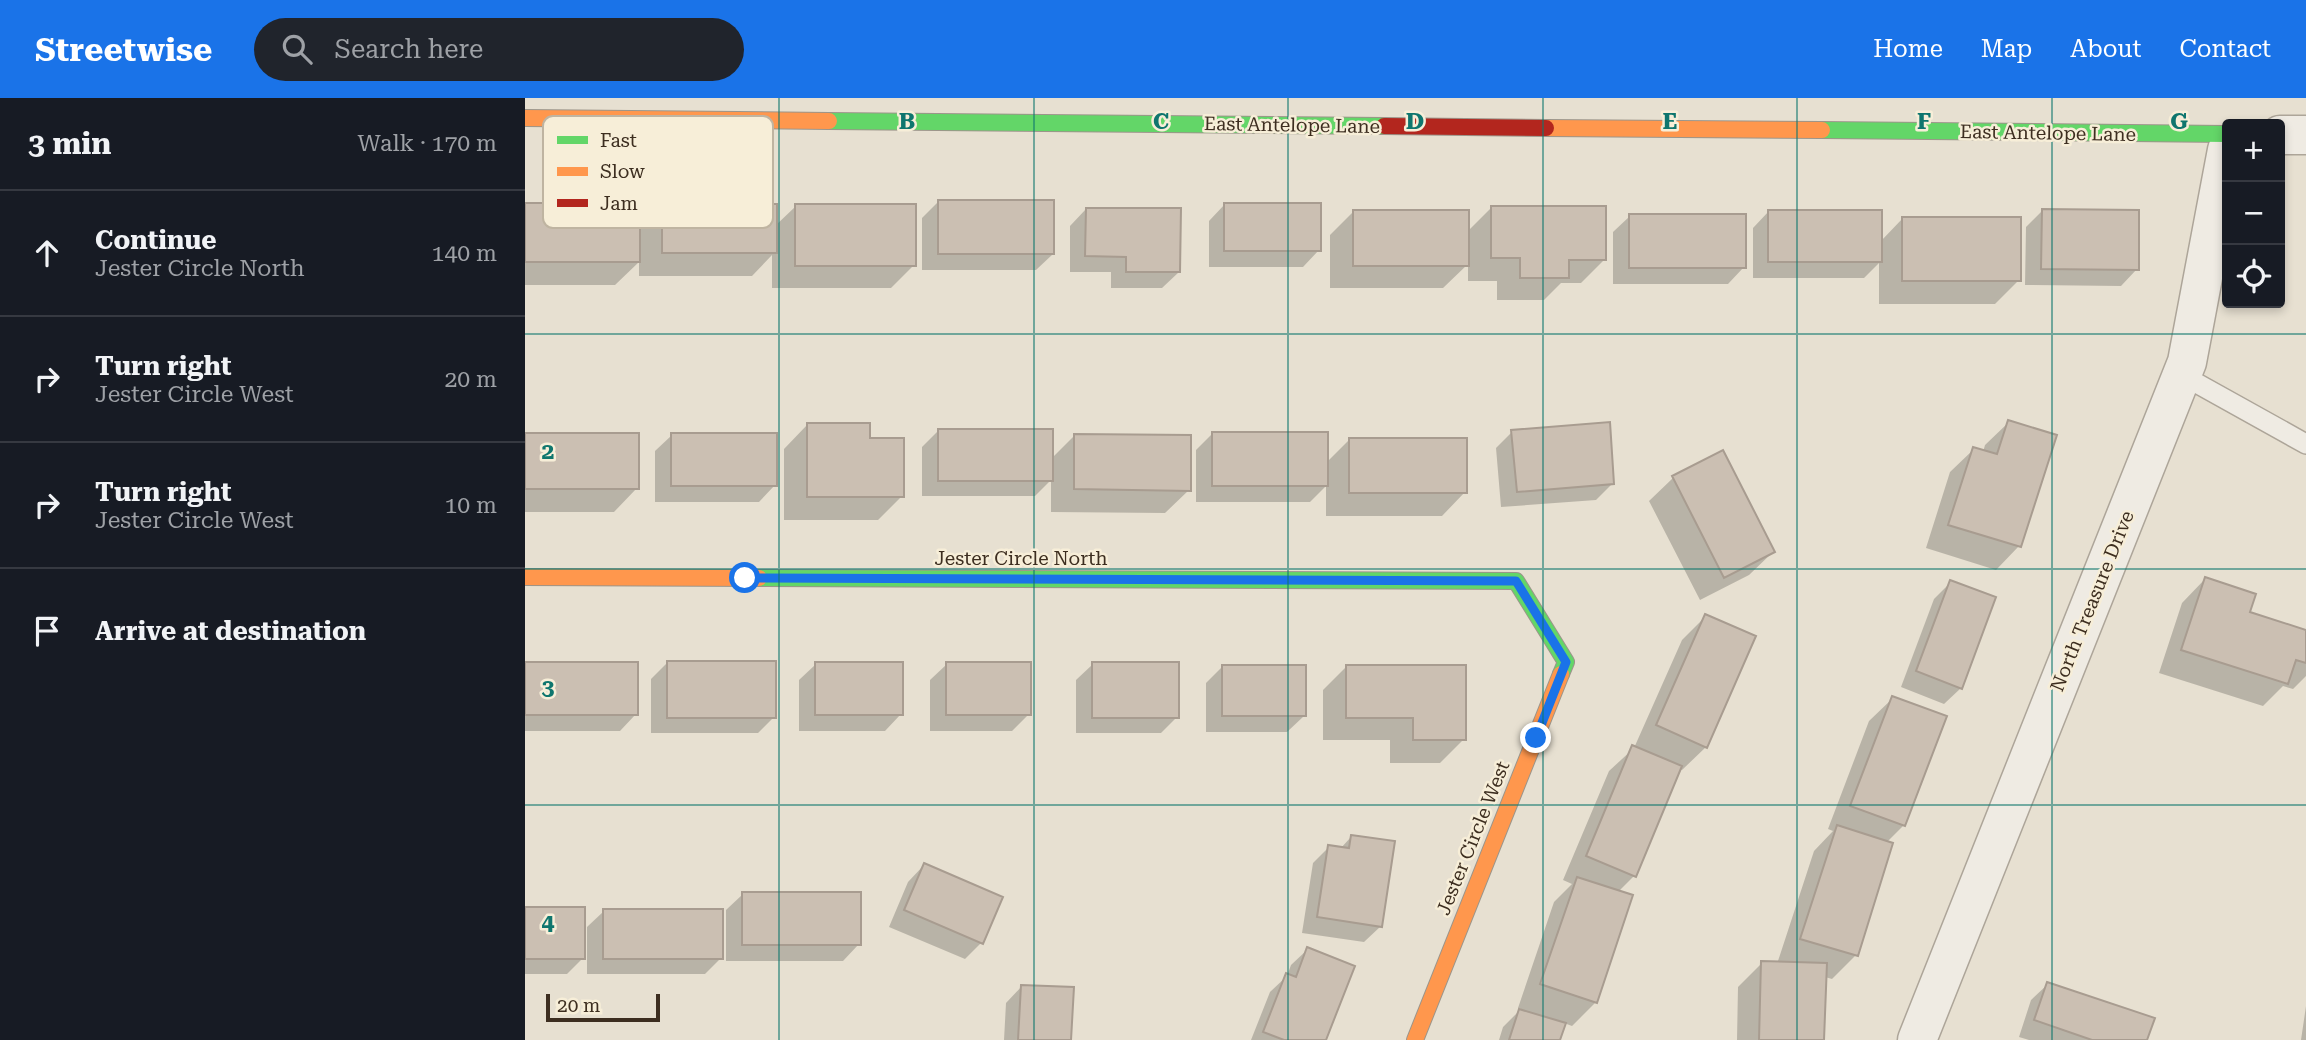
<!DOCTYPE html>
<meta charset="utf-8">
<style>
body{margin:0;font-family:"Roboto Serif",serif;background:#20242c;color:#f1f3f6}
.controls{position:absolute;right:21px;top:21px;display:grid;overflow:hidden;border-radius:7px;box-shadow:0 4px 10px #0003}
.controls button{width:63px;height:63px;display:grid;place-items:center;padding:0;border:0;border-bottom:2px solid #363941;background:#171b24;color:#f1f3f6;font:35px sans-serif}
.scale{position:absolute;left:21px;bottom:18px;width:114px;box-sizing:border-box;padding-left:7px;border:4px solid #3d2e20;border-top:0;font-size:19px;line-height:24px;white-space:nowrap;color:#3d2e20;-webkit-text-stroke:5px #f7eed8;paint-order:stroke}
.stop{position:absolute;width:21px;height:21px;margin:-16px;border:5px solid #1a73e8;border-radius:50%;background:#fff}
.stop.end{background:#1a73e8;border-color:#fff;box-shadow:0 2px 7px #0008}
.list{margin:0;padding:0;list-style:none}
h2{display:flex;justify-content:space-between;align-items:center;height:91px;margin:0;padding:0 28px;font-size:30px}
h2 small{font-size:23px;font-weight:400;color:#9ea1a6}
.list li{display:grid;grid-template-columns:46px 1fr auto;gap:21px;align-items:center;box-sizing:border-box;height:126px;padding:0 28px;border-top:2px solid #363941}
.list b{display:block;font-size:26px;white-space:nowrap}
.list p{margin:0;font-size:23px;white-space:nowrap;color:#9ea1a6}
.list em{font-size:23px;font-style:normal;color:#9ea1a6}
.icon{flex:none;width:38px;height:38px;fill:none;stroke:currentColor;stroke-width:2;stroke-linecap:round;stroke-linejoin:round}
.map{position:relative;flex:none;width:1781px;height:942px;overflow:hidden}
header{display:flex;align-items:center;gap:42px;box-sizing:border-box;height:98px;padding:0 35px;background:#1a73e8;color:#fff}
header strong{font-size:33px}
nav{display:flex;gap:38px;margin-inline-start:auto;font-size:24px}
.search{width:490px;height:63px;background:#20242c;display:flex;align-items:center;gap:18px;box-sizing:border-box;padding:0 24px;border-radius:38px;color:#9ea1a6;font-size:26px}
main{display:flex}
aside{flex:1;background:#171b24}
.map>svg:first-child{display:block}
.shadow{fill:#0003}
.building{fill:#cbbfb2;stroke:#a89c90;stroke-width:2}
.lines{fill:none;stroke-linecap:round;stroke-linejoin:round}
.lane-casing{stroke:#ada599;stroke-width:22}
.street-casing{stroke:#ada599;stroke-width:41}
.fast-casing{stroke:#9c958a;stroke-width:18}
.slow-casing{stroke:#9c958a;stroke-width:18}
.jam-casing{stroke:#9c958a;stroke-width:18}
.lane{stroke:#efebe3;stroke-width:19}
.street{stroke:#efebe3;stroke-width:38}
.fast{stroke:#63d668;stroke-width:16}
.slow{stroke:#ff974d;stroke-width:16}
.jam{stroke:#b3261e;stroke-width:16}
.route{stroke:#1a73e8;stroke-width:9}
.grid{fill:none;stroke:#0f766e;stroke-width:2;stroke-opacity:0.55}
.labels{text-anchor:middle;dominant-baseline:central;stroke-width:5;stroke-linejoin:round;paint-order:stroke}
.street-label{font-size:19px;fill:#3d2e20;stroke:#f7eed8}
.key{fill:#f7eed8;stroke:#bfb4a1;stroke-width:2}
.key-label{font-size:19px;fill:#3d2e20}
.grid-label{font-size:23px;text-anchor:middle;font-weight:bold;fill:#0f766e;stroke:#f7eed8;stroke-width:5;stroke-linejoin:round;paint-order:stroke}
</style>
<header>
<strong>Streetwise</strong>
<div class="search"><svg class="icon" aria-label="search" viewBox="0 0 24 24"><circle cx="10" cy="10" r="6"/><path d="M15 15l6 6"/></svg>Search here</div>
<nav><a>Home</a><a>Map</a><a>About</a><a>Contact</a></nav>
</header>
<main>
<aside>
<h2>3 min<small>Walk · 170 m</small></h2>
<ul class="list">
<li><svg class="icon" aria-label="ahead" viewBox="0 0 24 24"><path d="M12 20V5M6 11l6-6 6 6"/></svg><div><b>Continue</b><p>Jester Circle North</p></div><em>140 m</em></li>
<li><svg class="icon" aria-label="right" viewBox="0 0 24 24"><path d="M7 20v-9h11M14 6l5 5-5 5"/></svg><div><b>Turn right</b><p>Jester Circle West</p></div><em>20 m</em></li>
<li><svg class="icon" aria-label="right" viewBox="0 0 24 24"><path d="M7 20v-9h11M14 6l5 5-5 5"/></svg><div><b>Turn right</b><p>Jester Circle West</p></div><em>10 m</em></li>
<li><svg class="icon" aria-label="arrive" viewBox="0 0 24 24"><path d="M6 21V4h12l-3 4 3 4H6"/></svg><div><b>Arrive at destination</b></div></li>
</ul>
</aside>
<div class="map">
<svg width="1781" height="942" viewBox="0 0 1781 942">
<rect width="100%" height="100%" fill="#e7e0d1"/>
<path class="shadow" d="M137,95L217,108L250,128L271,108L389,167L366,190H247V157L227,178H114V164L90,187H0V106L113,119Z
M413,104L528,156L511,172H397V120Z
M700,106L794,152L778,169H684V123Z
M966,110L1080,161L1056,185H1036L1019,202H972V183H943V166L918,190H805V137L829,113L942,134Z
M561,111L654,174L637,190H586V174H545V128Z
M1244,113L1356,143L1378,120L1494,182L1470,206H1354V165L1339,180H1228V130Z
M1517,113L1612,171L1596,188L1500,187L1501,129Z
M1105,118L1219,169L1203,186H1088V134Z
M1484,324L1494,448L1471,472L1401,450L1425,374L1449,351L1458,354L1460,347Z
M282,327L344,342L377,398L353,422H259V351Z
M413,333L526,361L549,338L664,392L640,415L526,414V382L510,398H397V349Z
M987,334L1087,386L1071,402L976,409L971,350Z
M688,335L801,365L824,342L940,394L917,418H801V388L785,404H671V352Z
M0,337L112,390L89,414H0Z
M147,337L250,387L234,404H130V353Z
M1148,380L1248,454L1224,477L1175,502L1124,403Z
M1680,481L1723,515L1781,533V578L1768,591L1758,588L1738,608L1634,575L1657,505Z
M1425,485L1436,590L1419,606L1376,589L1409,501Z
M1180,519L1181,649L1157,672L1154,671L1109,778L1093,794L1071,904L1047,928L1039,925L1034,942H974L978,929L996,911L993,910L1029,804L1047,786L1038,782L1084,673L1109,650L1157,542Z
M142,565L249,619L233,635H126V581Z
M0,566L111,616L95,633H0Z
M291,566L376,616L360,633H274V582Z
M422,566L504,616L487,633H405V582Z
M568,566L652,619L636,635H551V582Z
M698,568L779,618L762,634H681V585Z
M822,568L939,641L915,665H865V642H798V592Z
M1368,600L1379,727L1361,745L1366,746L1331,857L1307,881L1300,879L1297,942H1212L1213,889L1237,865L1252,866L1289,753L1308,733L1303,731L1344,623Z
M826,739L856,828L839,844L777,835L788,765L804,749L815,751Z
M399,767L456,845L440,861L364,829L383,784Z
M218,796L334,846L318,863H201V812Z
M0,810L58,860L42,876H0Z
M79,813L196,860L180,876H62V829Z
M783,851L799,942H726L745,894L762,878L766,867Z
M1523,886L1621,942H1504L1494,939L1506,902Z
M497,888L544,942H479L481,905Z
M1781,908V942H1776Z"/>
<path class="building" d="M137,93H219V106H252V155H137Z
M413,102H529V156H413Z
M0,105H115V164H0Z
M699,105H796V153H699Z
M270,106H391V168H270Z
M966,108H1081V162H1044V180H995V160H966Z
M561,110H656L655,174H601V159L560,158Z
M1517,111L1614,112V172L1516,171Z
M828,112H944V168H828Z
M1243,112H1357V164H1243Z
M1104,116H1221V170H1104Z
M1377,119H1496V183H1377Z
M1483,322L1532,337L1496,449L1423,427L1448,349L1472,356Z
M1085,324L1089,386L992,394L986,332Z
M282,325H345V340H379V399H282Z
M413,331H528V383H413Z
M687,334H803V388H687Z
M0,335H114V391H0Z
M146,335H252V388H146Z
M549,336L666,337V393L549,391Z
M824,340H942V395H824Z
M1198,352L1250,454L1199,480L1147,378Z
M1680,479L1731,496L1725,514L1781,532V565L1771,562L1763,586L1656,552Z
M1425,482L1471,499L1437,591L1391,573Z
M1180,516L1231,538L1182,650L1131,627Z
M142,563H251V620H142Z
M0,564H113V617H0Z
M290,564H378V617H290Z
M421,564H506V617H421Z
M567,564H654V620H567Z
M697,567H781V618H697Z
M821,567H941V642H888V620H821Z
M1367,598L1422,618L1380,728L1325,708Z
M1107,647L1157,668L1111,779L1061,758Z
M1312,727L1368,745L1333,858L1275,841Z
M826,737L870,743L857,829L792,819L803,747L824,750Z
M399,765L478,799L458,846L379,812Z
M1052,779L1108,797L1072,905L1015,886Z
M217,794H336V847H217Z
M0,809H60V861H0Z
M78,811H198V861H78Z
M782,849L830,868L801,942H759L738,934L761,875L771,879Z
M1236,863L1302,865L1299,942H1234Z
M1522,884L1630,920L1622,942H1567L1509,922Z
M496,887L549,889L546,942H493Z
M994,911L1041,925L1035,942H984Z"/>
<g class="lines">
<defs>
<path id="lane" d="M1657,277L1781,346"/>
<path id="street" d="M1755,37H1781
M1392,942L1662,264L1702,52"/>
<path id="fast" d="M304,23L859,28
M1297,32L1702,36
M234,480L991,483L1041,564L1036,576"/>
<path id="slow" d="M0,20L304,23
M1021,30L1297,32
M0,479L234,480
M890,942L1036,576"/>
<path id="jam" d="M859,28L1021,30"/>
</defs>
<use href="#lane" class="lane-casing"/>
<use href="#street" class="street-casing"/>
<use href="#fast" class="fast-casing"/>
<use href="#slow" class="slow-casing"/>
<use href="#jam" class="jam-casing"/>
<use href="#lane" class="lane"/>
<use href="#street" class="street"/>
<use href="#fast" class="fast"/>
<use href="#slow" class="slow"/>
<use href="#jam" class="jam"/>
</g>
<g class="lines">
<path class="route" d="M220,480L991,483L1041,564L1011,640"/>
</g>
<path class="grid" d="M254,0V942M509,0V942M763,0V942M1018,0V942M1272,0V942M1527,0V942M0,236H1781M0,471H1781M0,707H1781"/>
<g class="labels">
<g class="street-label">
<text transform="translate(767 27) rotate(1)">East Antelope Lane</text>
<text transform="translate(1523 35) rotate(1)">East Antelope Lane</text>
<text x="496" y="460">Jester Circle North</text>
<text transform="translate(1567 503) rotate(-68)">North Treasure Drive</text>
<text transform="translate(948 740) rotate(-68)">Jester Circle West</text>
</g>
</g>
<rect x="18" y="18" width="230" height="112" rx="10" class="key"/>
<rect x="32" y="38" width="31" height="8" fill="#63d668"/>
<rect x="32" y="69" width="31" height="9" fill="#ff974d"/>
<rect x="32" y="101" width="31" height="8" fill="#b3261e"/>
<g class="key-label">
<text x="75" y="49">Fast</text>
<text x="75" y="80">Slow</text>
<text x="75" y="112">Jam</text>
</g>
<g class="grid-label">
<text x="382" y="31">B</text>
<text x="636" y="31">C</text>
<text x="890" y="31">D</text>
<text x="1145" y="31">E</text>
<text x="1399" y="31">F</text>
<text x="1654" y="31">G</text>
<text x="23" y="361">2</text>
<text x="23" y="597">3</text>
<text x="23" y="832">4</text>
</g>
</svg>
<div class="controls">
<button>+</button>
<button>−</button>
<button><svg class="icon" aria-label="locate" viewBox="0 0 24 24"><circle cx="12" cy="12" r="6"/><path d="M12 2v4M12 18v4M2 12h4M18 12h4"/></svg></button>
</div>
<div class="scale">20 m</div>
<div class="stop" style="left:220px;top:480px"></div>
<div class="stop end" style="left:1011px;top:640px"></div>
</div>
</main>
